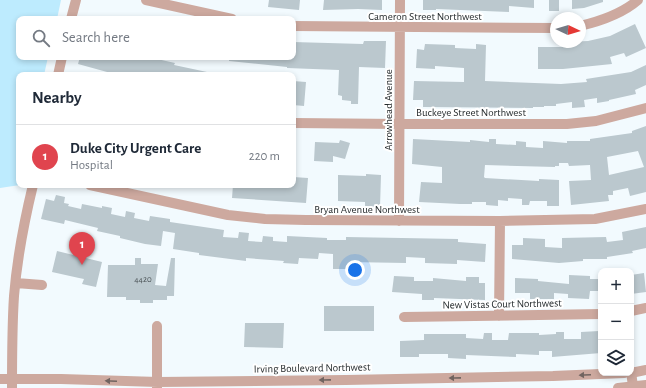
<!DOCTYPE html>
<meta charset="utf-8">
<style>
body{margin:0;font-family:"Alegreya Sans",sans-serif;background:#f6f6f7;color:#1f2937}
.controls{position:absolute;right:12px;bottom:12px;display:grid;overflow:hidden;border-radius:8px;box-shadow:0 2px 6px #0003}
.controls button{width:36px;height:36px;display:grid;place-items:center;padding:0;border:0;border-bottom:1px solid #e0e1e3;background:#fff;color:#1f2937;font:20px sans-serif}
.compass{position:absolute;left:550px;top:12px;width:36px;height:36px;border-radius:50%;background:#fff;box-shadow:0 2px 6px #0003;rotate:94deg}
.you{position:absolute;left:355px;top:270px;width:14px;height:14px;margin:-10px;border:3px solid #fff;border-radius:50%;background:#1a73e8;box-shadow:0 0 0 6px #1a73e833}
.badge{display:grid;place-items:center;width:26px;height:26px;border-radius:50%;background:#942c0f;color:#fff;font-size:13px;font-weight:700}
.pin{position:absolute;translate:-50% -33px;filter:drop-shadow(0 1px 2px #0008)}
.pin::after{content:'';position:absolute;top:21px;width:14px;height:12px;background:inherit;clip-path:polygon(0 0,100% 0,50% 100%)}
.list{margin:0;padding:0;list-style:none}
h2{display:flex;justify-content:space-between;align-items:center;height:52px;margin:0;padding:0 16px;font-size:17px}
h2 small{font-size:13px;font-weight:400;color:#747a83}
.list li{display:grid;grid-template-columns:26px 1fr auto;gap:12px;align-items:center;box-sizing:border-box;height:64px;padding:0 16px;border-top:1px solid #e0e1e3}
.list b{display:block;font-size:15px;white-space:nowrap}
.list p{margin:0;font-size:13px;white-space:nowrap;color:#747a83}
.list em{font-size:13px;font-style:normal;color:#747a83}
.icon{flex:none;width:22px;height:22px;fill:none;stroke:currentColor;stroke-width:2;stroke-linecap:round;stroke-linejoin:round}
.map{position:relative;flex:none;width:646px;height:388px;overflow:hidden}
.search{position:absolute;background:#fff;box-shadow:0 2px 6px #0003;left:16px;top:16px;width:280px;height:44px;display:flex;align-items:center;gap:10px;box-sizing:border-box;padding:0 14px;border-radius:8px;color:#747a83;font-size:15px}
.panel{position:absolute;background:#fff;box-shadow:0 2px 6px #0003;left:16px;top:72px;width:280px;height:116px;border-radius:8px}
.map>svg:first-child{display:block}
.green{fill:#bdebfe}
.building{fill:#bbc8ce;fill-rule:evenodd}
.lines{fill:none;stroke-linecap:round;stroke-linejoin:round}
.minor{stroke:#cda99f;stroke-width:10}
.oneway{fill:#716460}
.labels{text-anchor:middle;dominant-baseline:central;stroke-width:4;stroke-linejoin:round;paint-order:stroke}
.number-label{font-size:9px;fill:#4a5255}
.street-label{font-size:11px;fill:#252b2d;stroke:#fff}
</style>
<div class="map">
<svg width="646" height="388" viewBox="0 0 646 388">
<rect width="100%" height="100%" fill="#f2fafe"/>
<path class="green" d="M0,0H61L57,19H19V57H48L44,75H19V185H20L0,188Z"/>
<path class="building" d="M269,0H300L299,10L268,7Z
M324,0H382V10L358,9L323,10Z
M423,0H534V8L509,6V12L436,9V10H423Z
M549,0H559V11H549Z
M572,0H603V2L584,8L572,9Z
M635,24L646,48L626,57L624,53L610,57L612,64L563,69H538V47H568L567,42L588,41L610,36Z
M364,41H386L385,68L359,67L358,104H351V101L342,100V96L338,95L339,70L287,68V67L229,61V57H293V42L363,44Z
M425,44L455,45V48L476,49V44L486,45L485,81L561,84L587,82L586,79L631,72L646,65V85L635,90L636,94L609,100V101L597,103V98L584,100L585,107L572,108V102L556,104V106H544V107H533V108L423,107V100H413L414,81L464,82V68L435,66V69L416,68L417,49L424,50Z
M80,57H148L175,63L174,65L207,72V75H118L78,64Z
M293,81L306,82L304,106L293,105Z
M646,126V192L630,196L628,188L613,191V195H608L609,201L571,205L569,181L591,180L590,165L569,166L568,163H559V166H555V167L485,165L484,177L485,178L539,181V179L559,180V206H547V201H530L529,205H522V199L508,198V201L498,200V206L486,205V202H472V204H460L419,202L421,182L442,183V167L412,164L413,139L470,142V140L489,142V139H496V144L516,145V141L526,142V147L543,148V141L567,143V141H590V139L632,133V131ZM638,151L644,167L609,175L607,157Z
M340,140L350,143L345,159L333,156V162L314,161L315,142L339,143Z
M366,174L381,175L380,207L365,206V202L338,201V175L366,176Z
M293,177L308,178L306,203L232,198L233,185H293Z
M56,195L65,197L64,203L69,204L68,206L81,209L82,204L102,208V206L112,208L111,214L125,217L126,211L135,213L134,218L149,221L150,216L170,219V222L224,230L223,237L238,238L239,232L249,233L248,241L262,242L263,236L273,237V241L287,242V236L327,238V240H346V237L458,239V242L486,244L485,262L457,260V264L425,263V258L406,257V263L349,262V269H333V254L319,253L318,259L299,258L298,264L283,263L284,261L246,258V261L199,255V253L173,249L175,233L163,231L161,246L145,244L120,238V236L97,231L98,228L65,220L64,224L41,219L46,199L54,201Z
M646,227V248L632,251L633,253L607,257V259H583V261L559,263L512,259V245H523V238L545,239V247L562,248V238L606,237L607,242L623,240L622,232Z
M57,251L102,262L96,287L82,284L84,279L79,278L52,272Z
M135,258H141V264H158L155,285L166,286L171,258H175L174,296H167V300H153V303H140V300H126V297H107L108,265H135Z
M644,273L646,292L631,294V275Z
M569,275L590,276V279H601V291H590L589,299L568,298V294L554,293V299H530V293H515V278L538,279V281L569,284Z
M394,276L414,277V281H433V278L466,281V277H479V283H485V300L434,298V300H422V294L392,292Z
M324,306H374V331H324Z
M245,323H284L283,348L244,347Z
M599,331L600,337H601V353L552,357V351H539V355L516,354V357L466,355V359L448,358V354H419V357H400V341L424,340V334H466V338L483,339L484,333H492V340H508L509,333H539V335L556,334V332H564V339H581V332Z"/>
<g class="lines">
<path class="minor" d="M146,0L232,19
M71,19L76,0
M293,26L556,28
M580,26C601,21 622,14 638,0
M58,75L62,57
M293,123L400,124H567L596,121L646,108
M90,185L228,215L265,219L306,220L500,221L595,219L646,209
M399,221L400,0
M16,283L42,285
M631,311L646,308
M499,316L500,221
M404,317L601,314
M157,326V388
M631,371L633,387
M631,373L646,370
M0,379H61L158,382L346,380L553,376L624,373
M12,388C12,357 12,327 14,296C17,259 24,222 33,185
M618,388L646,385"/>
</g>
<defs><path id="oneway-solid" d="M-6-.8H1V-3.2L6.5 0L1 3.2V.8H-6Z"/></defs>
<g class="oneway">
<use href="#oneway-solid" transform="translate(585 375) rotate(178)"/>
<use href="#oneway-solid" transform="translate(455 378) rotate(179)"/>
<use href="#oneway-solid" transform="translate(325 380) rotate(179)"/>
<use href="#oneway-solid" transform="translate(111 381) rotate(-178)"/>
</g>
<g class="labels">
<g class="number-label">
<text x="143" y="279">4420</text>
</g>
<g class="street-label">
<text x="425" y="16">Cameron Street Northwest</text>
<text transform="translate(388 110) rotate(-90)">Arrowhead Avenue</text>
<text x="471" y="112">Buckeye Street Northwest</text>
<text x="367" y="209">Bryan Avenue Northwest</text>
<text transform="translate(502 304) rotate(-1)">New Vistas Court Northwest</text>
<text transform="translate(312 368) rotate(-1)">Irving Boulevard Northwest</text>
</g>
</g>
</svg>
<div class="controls">
<button>+</button>
<button>−</button>
<button><svg class="icon" aria-label="layers" viewBox="0 0 24 24"><path d="M12 4l9 5-9 5-9-5zM3 14l9 5 9-5"/></svg></button>
</div>
<svg class="compass" viewBox="-18 -18 36 36"><path d="M0-13l5 13h-10z" fill="#e53935"/><path d="M0 13l5-13h-10z" fill="#747a83"/></svg>
<div class="you"></div>
<div class="pin badge" style="left:82px;top:265px;background:#e0444e">1</div>
<div class="search"><svg class="icon" aria-label="search" viewBox="0 0 24 24"><circle cx="10" cy="10" r="6"/><path d="M15 15l6 6"/></svg>Search here</div>
<section class="panel">
<h2>Nearby<small></small></h2>
<ul class="list">
<li><span class="badge" style="background:#e0444e">1</span><div><b>Duke City Urgent Care</b><p>Hospital</p></div><em>220 m</em></li>
</ul>
</section>
</div>
